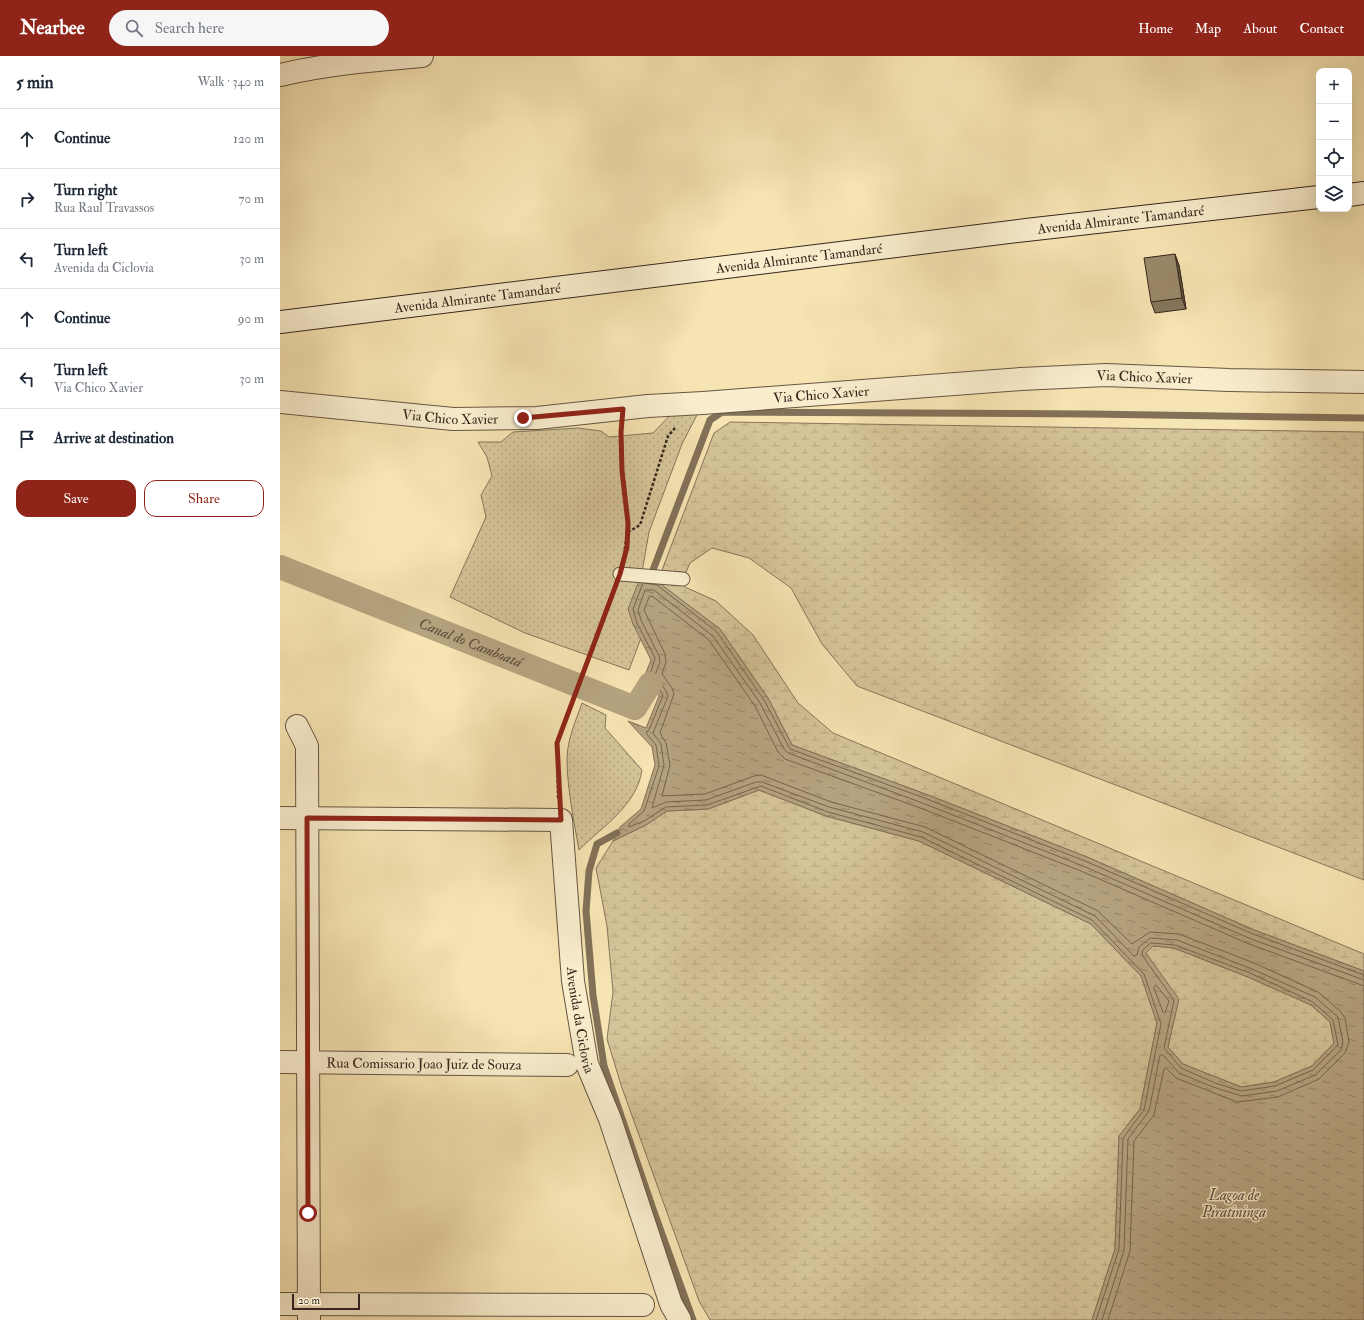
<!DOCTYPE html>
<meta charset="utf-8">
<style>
body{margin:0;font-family:"IM FELL Double Pica",serif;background:#f6f6f7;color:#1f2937}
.controls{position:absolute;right:12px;top:12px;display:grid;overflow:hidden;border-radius:8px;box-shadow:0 4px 16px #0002}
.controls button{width:36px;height:36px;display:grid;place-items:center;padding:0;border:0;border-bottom:1px solid #e0e1e3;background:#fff;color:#1f2937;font:20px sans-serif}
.scale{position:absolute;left:12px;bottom:10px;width:68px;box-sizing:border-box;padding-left:4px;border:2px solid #36261d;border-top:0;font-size:11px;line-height:14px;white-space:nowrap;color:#36261d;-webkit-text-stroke:3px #f9edcd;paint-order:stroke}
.stop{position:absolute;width:12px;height:12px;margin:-9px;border:3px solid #8f2418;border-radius:50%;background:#fff}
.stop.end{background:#8f2418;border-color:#fff;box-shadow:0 1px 4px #0008}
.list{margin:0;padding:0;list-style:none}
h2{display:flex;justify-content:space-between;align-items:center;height:52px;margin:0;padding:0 16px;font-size:17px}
h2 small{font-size:13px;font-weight:400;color:#747a83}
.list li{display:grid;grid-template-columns:26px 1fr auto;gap:12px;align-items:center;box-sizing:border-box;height:60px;padding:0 16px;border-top:1px solid #e0e1e3}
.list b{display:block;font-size:15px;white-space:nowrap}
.list p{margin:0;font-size:13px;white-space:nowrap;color:#747a83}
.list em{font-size:13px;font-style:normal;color:#747a83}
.actions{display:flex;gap:8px;padding:12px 16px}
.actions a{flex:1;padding:9px 0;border:1px solid #8f2418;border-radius:12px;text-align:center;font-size:14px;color:#8f2418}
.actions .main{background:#8f2418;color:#fff}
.icon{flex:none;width:22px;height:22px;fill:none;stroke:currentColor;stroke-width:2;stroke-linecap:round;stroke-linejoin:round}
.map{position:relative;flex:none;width:1084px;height:1264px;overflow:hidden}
header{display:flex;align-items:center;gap:24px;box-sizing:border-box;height:56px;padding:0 20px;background:#8f2418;color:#fff}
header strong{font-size:19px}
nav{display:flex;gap:22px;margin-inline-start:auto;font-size:14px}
.search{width:280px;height:36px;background:#f6f6f7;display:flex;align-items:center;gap:10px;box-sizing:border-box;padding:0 14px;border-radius:22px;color:#747a83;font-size:15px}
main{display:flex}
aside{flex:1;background:#fff}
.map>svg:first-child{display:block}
.wetland{fill:url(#wetland-marsh);stroke:#86755b}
.park{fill:url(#park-dots);stroke:#86755b}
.water{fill:url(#water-ripples);stroke:#827158;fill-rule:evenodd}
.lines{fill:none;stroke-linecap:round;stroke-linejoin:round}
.shore{stroke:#76644e;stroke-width:1}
.stream{stroke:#827158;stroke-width:7}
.canal{stroke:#b5a37f;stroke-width:24}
.lane-casing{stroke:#665642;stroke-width:15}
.street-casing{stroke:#665642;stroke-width:24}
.secondary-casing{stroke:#36261d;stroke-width:24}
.path{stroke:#36261d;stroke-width:2.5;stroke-dasharray:3 2;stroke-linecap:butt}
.lane{stroke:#f9edcd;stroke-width:13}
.street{stroke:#f9edcd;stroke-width:22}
.secondary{stroke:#f9edcd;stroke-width:22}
.wall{fill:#84765b;stroke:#36261d}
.shaded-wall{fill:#6c604a;stroke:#36261d}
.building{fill:#9a896a;stroke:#36261d}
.route{stroke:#8f2418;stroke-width:5}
.labels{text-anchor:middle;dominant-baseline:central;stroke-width:3;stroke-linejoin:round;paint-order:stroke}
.street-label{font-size:14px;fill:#36261d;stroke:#f9edcd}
.water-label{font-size:15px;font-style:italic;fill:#5c4c3a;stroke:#f9edcd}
</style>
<header>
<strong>Nearbee</strong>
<div class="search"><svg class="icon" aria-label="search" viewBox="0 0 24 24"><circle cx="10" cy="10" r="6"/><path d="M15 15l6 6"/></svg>Search here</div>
<nav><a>Home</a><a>Map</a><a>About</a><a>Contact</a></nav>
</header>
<main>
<aside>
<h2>5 min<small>Walk · 340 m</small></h2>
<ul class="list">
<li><svg class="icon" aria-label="ahead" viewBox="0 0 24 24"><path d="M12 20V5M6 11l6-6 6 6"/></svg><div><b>Continue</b></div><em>120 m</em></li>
<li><svg class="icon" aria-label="right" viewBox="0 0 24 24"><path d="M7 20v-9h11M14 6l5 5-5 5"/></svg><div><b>Turn right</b><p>Rua Raul Travassos</p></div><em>70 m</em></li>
<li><svg class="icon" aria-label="left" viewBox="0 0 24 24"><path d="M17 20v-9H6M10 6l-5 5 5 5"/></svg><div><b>Turn left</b><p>Avenida da Ciclovia</p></div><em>30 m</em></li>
<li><svg class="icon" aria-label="ahead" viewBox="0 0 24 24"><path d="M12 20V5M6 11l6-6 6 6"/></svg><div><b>Continue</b></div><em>90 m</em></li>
<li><svg class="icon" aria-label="left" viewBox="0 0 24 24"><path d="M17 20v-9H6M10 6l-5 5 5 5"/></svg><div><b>Turn left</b><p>Via Chico Xavier</p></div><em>30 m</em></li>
<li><svg class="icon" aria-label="arrive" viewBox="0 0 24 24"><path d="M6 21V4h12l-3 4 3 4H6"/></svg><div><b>Arrive at destination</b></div></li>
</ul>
<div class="actions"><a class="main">Save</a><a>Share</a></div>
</aside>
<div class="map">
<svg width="1084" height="1264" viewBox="0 0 1084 1264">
<defs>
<pattern id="wetland-marsh" width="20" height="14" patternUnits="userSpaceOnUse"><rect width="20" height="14" fill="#d5c499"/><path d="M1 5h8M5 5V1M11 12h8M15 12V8" fill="none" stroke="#b7a883"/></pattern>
<pattern id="park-dots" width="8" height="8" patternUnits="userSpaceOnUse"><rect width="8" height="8" fill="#d5c499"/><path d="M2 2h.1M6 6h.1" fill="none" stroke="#b7a883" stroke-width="1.8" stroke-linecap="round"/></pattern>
<pattern id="water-ripples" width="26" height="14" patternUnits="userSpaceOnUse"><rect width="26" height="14" fill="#b5a37f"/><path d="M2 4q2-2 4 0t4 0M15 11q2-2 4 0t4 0" fill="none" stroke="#948567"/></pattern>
</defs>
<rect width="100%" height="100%" fill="#f6e4b2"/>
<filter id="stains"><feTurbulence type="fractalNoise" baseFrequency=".005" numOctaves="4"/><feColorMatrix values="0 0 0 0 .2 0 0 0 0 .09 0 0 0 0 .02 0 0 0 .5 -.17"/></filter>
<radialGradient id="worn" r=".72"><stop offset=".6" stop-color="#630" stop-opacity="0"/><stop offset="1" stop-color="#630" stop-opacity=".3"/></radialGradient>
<path class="wetland" d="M450,366L1084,376V824L577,630L542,588L511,532L469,502L432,492L410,507L403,523L405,531L436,545L473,579L518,647L553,677L1084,898V915L974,874L807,801L648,739L512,689L488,642L440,573L381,529L379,522L434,377Z
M479,734L546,760L639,785L811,868L861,920L877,967L860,1053L839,1080L835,1193L812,1264H430L419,1245L342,1032L327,983L333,936L327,870L316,812L333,785L366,769L387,755L428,753Z
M873,890L894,892L968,921L1031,949L1050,966L1054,987L1032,1010L994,1026L961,1031L903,1008L888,991L898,943L866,897Z"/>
<path class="park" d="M396,353H420L402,388L369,476L353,568L361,582L349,614L245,577L170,541L206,461L201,439L212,420L207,401L198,386H221L233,376L298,372L321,375L329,381L373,377Z
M302,647L326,659L325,672L362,714C357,749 323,770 299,794C294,766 287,731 287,703C287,684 296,664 302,647Z"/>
<path class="water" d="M360,522L380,525L382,529L440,573L488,642L512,689L648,739L807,801L974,874L1084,915V1264H812L835,1193L839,1080L860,1053L877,967L861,920L811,868L639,785L546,760L479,734L428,753L387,755L366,769L333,785L340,771L361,753L375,709L372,691L348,665L366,672L379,640L365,619L371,604L353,568L348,553ZM873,890L894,892L968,921L1031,949L1050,966L1054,987L1032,1010L994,1026L961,1031L903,1008L888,991L899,943L866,897Z"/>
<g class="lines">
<path class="shore" d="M363,527L353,553L357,567L375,602L370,619L383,639L370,672L366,677L376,689L379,710L364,755L349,768V771L364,765L386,751L427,749L481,730L548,756L641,781L812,864L864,918L881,968L864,1054L843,1082L839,1193L816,1264
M364,527L377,529L437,576L484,644L510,693L647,743L805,805L973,878L1084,919
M871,887L895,889L970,917L1033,946L1053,964L1058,989L1033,1014L995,1030L961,1035L935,1027L901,1012L884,992L894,944L862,899L863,894Z
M876,929L889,945L885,957L883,956L874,932Z
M822,1264L844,1194L848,1083L869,1055L880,999H883L899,1017L933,1031L962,1040L997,1035L1035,1019L1061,994L1063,986L1058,961L1035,941L972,913L897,884L870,882L859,891L857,899L854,900L815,860L643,776L549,751L482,726H476L426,744L386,746L372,752L384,709L381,688L373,677L388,640L386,635L375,619L380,606L379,600L361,564L358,554L365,534H374L433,580L480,647L504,693L508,697L645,748L803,810L971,883L1084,924
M828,1264L850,1195L854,1085L874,1059L884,1013L886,1012L896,1022L957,1046L998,1041L1039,1023L1065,997L1069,986L1065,962L1060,955L1038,936L974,907L899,878L870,876L852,888L818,855L645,771L551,746L481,719L474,720L425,738L382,740L390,709L386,687L380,677L394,638L392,632L382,618L386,606L385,598L364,554L369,541L372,540L429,584L475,650L498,696L505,703L643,753L801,815L969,888L1084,930"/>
<path class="stream" d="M370,522L430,364L442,356L808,358L1084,362
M337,777L317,788L309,815L306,855L313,939L324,1010L374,1156L413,1264"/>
<path class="canal" id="s1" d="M0,511L355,652L370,628"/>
<defs>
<path id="lane" d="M340,518L403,523"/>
<g id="street">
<path d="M0,19C46,8 95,4 142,0"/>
<path id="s2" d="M0,346L173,363L257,362L368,350L423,347L741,323L826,319L949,324L1084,326"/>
<path d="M17,670L27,690L29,1264"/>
<path id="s3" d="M0,762L281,764L293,925L307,1008L330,1063L391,1248L400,1264"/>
<path id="s4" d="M0,1006L287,1009"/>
<path d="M0,1248L363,1249"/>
</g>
<g id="secondary">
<path d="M1069,139L1084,137"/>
<path id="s5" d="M0,266L746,174L1039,141"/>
</g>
</defs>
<use href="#lane" class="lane-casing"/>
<use href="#street" class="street-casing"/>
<use href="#secondary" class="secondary-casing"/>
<path class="path" d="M341,376L342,415L348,467L344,500
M348,476L360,469L388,380L395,372
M278,742L277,687L334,533"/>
<use href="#lane" class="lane"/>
<use href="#street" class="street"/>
<use href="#secondary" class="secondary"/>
</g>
<path class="wall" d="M899,209L906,253L875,257L871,246Z"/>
<path class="shaded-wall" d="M895,198L899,209L906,253L902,242Z"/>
<path class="building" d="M895,198L902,242L871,246L864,202Z"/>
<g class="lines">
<path class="route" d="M28,1157L27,762L281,764L277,687L340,518L347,491L348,467L342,415L341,376L343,353L243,362"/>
</g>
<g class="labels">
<g class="street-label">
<text stroke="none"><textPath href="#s5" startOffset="847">Avenida Almirante Tamandaré</textPath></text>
<text stroke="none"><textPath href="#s5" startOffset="523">Avenida Almirante Tamandaré</textPath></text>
<text stroke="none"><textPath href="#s5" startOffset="199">Avenida Almirante Tamandaré</textPath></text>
<text stroke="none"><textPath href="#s2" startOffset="867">Via Chico Xavier</textPath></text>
<text stroke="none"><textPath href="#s2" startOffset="543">Via Chico Xavier</textPath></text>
<text stroke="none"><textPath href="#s2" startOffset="171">Via Chico Xavier</textPath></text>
<text stroke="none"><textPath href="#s3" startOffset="482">Avenida da Ciclovia</textPath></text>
<text stroke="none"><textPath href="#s4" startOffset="144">Rua Comissario Joao Juiz de Souza</textPath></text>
</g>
<g class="water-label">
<text stroke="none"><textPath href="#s1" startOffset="205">Canal do Camboatá</textPath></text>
<text x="954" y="1139">Lagoa de<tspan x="954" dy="17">Piratininga</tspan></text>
</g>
</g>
<rect width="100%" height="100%" filter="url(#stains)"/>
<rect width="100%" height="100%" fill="url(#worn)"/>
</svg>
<div class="controls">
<button>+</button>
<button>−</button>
<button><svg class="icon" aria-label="locate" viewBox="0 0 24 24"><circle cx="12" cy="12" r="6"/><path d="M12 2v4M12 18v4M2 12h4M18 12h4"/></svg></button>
<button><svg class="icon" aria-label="layers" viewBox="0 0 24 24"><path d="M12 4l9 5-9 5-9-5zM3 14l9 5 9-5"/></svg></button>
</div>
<div class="scale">20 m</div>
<div class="stop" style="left:28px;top:1157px"></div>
<div class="stop end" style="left:243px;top:362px"></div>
</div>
</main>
